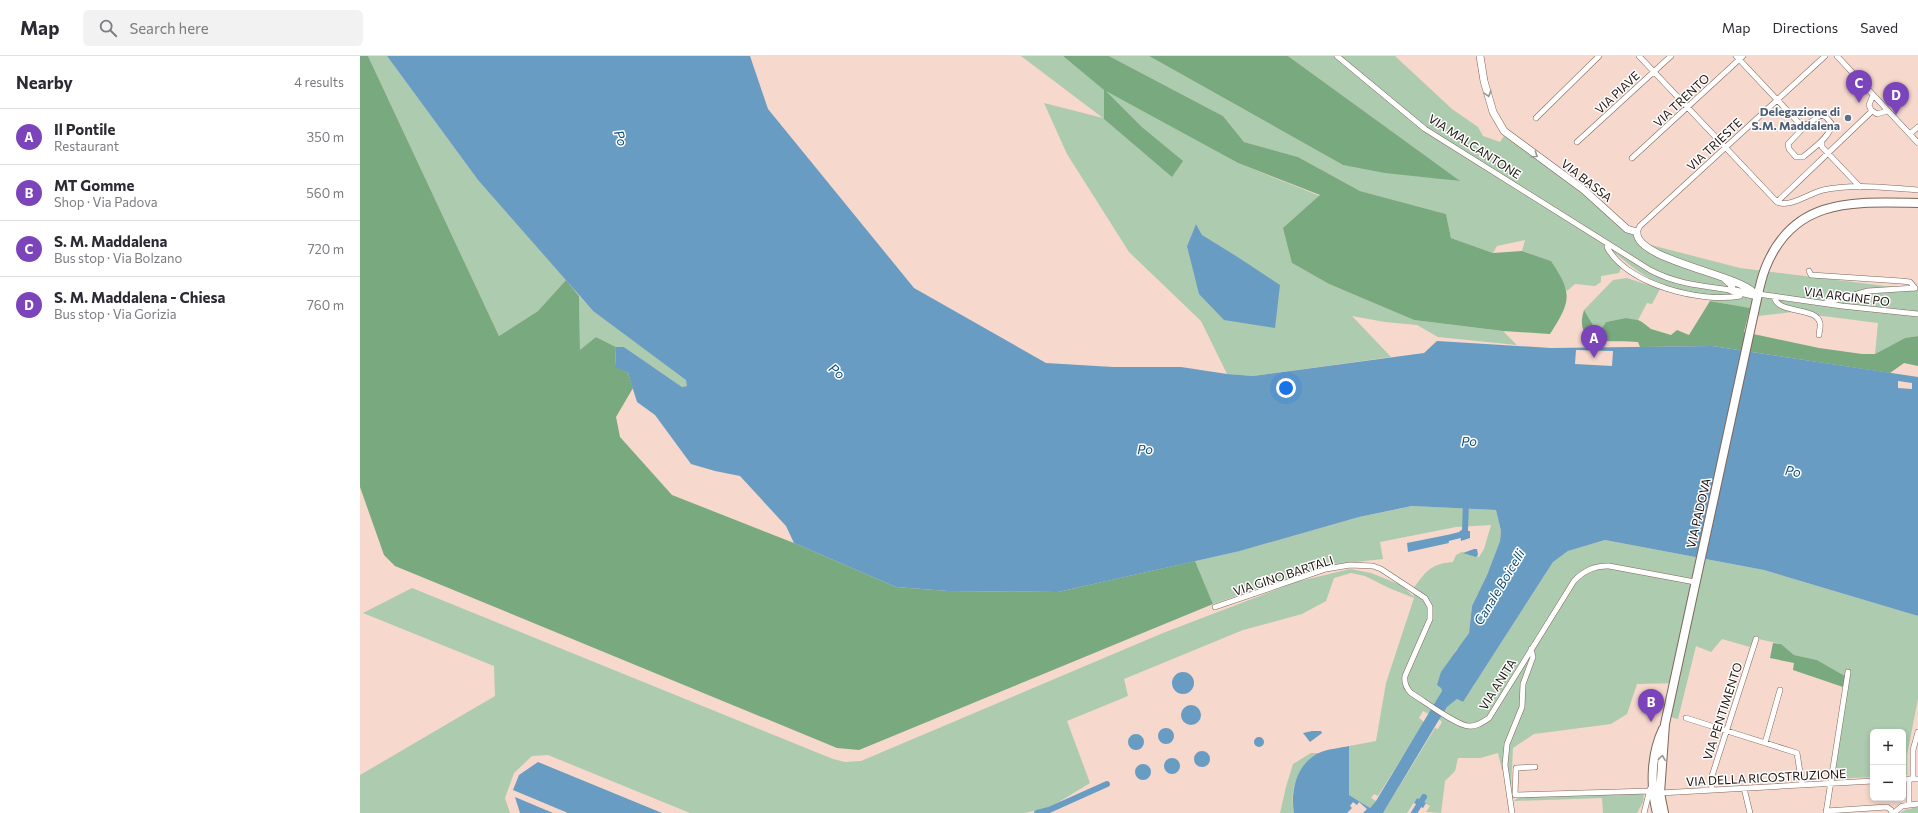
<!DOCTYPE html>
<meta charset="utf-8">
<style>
body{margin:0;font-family:Commissioner,sans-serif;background:#f2f2f3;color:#2b2b33}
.controls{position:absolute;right:12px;bottom:12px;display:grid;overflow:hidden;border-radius:6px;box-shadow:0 2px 6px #0003}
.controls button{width:36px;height:36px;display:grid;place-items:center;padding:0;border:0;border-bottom:1px solid #e1e1e2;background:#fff;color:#2b2b33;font:20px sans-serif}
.you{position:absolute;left:926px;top:332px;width:14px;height:14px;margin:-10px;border:3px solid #fff;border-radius:50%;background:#1a73e8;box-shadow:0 0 0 6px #1a73e833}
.badge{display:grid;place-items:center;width:26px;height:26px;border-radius:50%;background:#7b44ba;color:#fff;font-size:13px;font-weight:700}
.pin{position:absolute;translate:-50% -33px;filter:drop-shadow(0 1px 2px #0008)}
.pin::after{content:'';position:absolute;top:21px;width:14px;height:12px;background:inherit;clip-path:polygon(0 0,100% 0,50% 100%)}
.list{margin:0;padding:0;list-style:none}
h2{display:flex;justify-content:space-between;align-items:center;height:52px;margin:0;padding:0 16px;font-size:17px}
h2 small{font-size:13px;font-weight:400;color:#7c7c81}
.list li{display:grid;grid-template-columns:26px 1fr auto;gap:12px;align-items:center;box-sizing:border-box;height:56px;padding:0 16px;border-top:1px solid #e1e1e2}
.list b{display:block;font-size:15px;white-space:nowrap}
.list p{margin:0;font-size:13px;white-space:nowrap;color:#7c7c81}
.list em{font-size:13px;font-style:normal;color:#7c7c81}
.icon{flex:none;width:22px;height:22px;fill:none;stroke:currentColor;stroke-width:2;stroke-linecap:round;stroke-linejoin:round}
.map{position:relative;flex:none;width:1558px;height:757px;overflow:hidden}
header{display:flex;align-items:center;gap:24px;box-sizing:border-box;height:56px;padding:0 20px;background:#fff;border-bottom:1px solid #e1e1e2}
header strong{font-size:19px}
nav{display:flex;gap:22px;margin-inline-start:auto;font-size:14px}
.search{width:280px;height:36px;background:#f2f2f3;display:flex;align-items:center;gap:10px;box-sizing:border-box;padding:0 14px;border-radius:6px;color:#7c7c81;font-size:15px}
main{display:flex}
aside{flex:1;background:#fff}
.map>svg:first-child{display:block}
.green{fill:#adcbaf;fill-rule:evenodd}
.forest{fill:#79a97e}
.water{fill:#689cc3}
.pier{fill:#f6d8cc}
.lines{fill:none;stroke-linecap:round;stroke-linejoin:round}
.canal{stroke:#689cc3;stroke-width:6}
.street-casing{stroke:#7f665b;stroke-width:6}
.secondary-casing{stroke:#7f665b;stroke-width:8}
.primary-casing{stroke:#7f665b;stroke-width:10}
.street{stroke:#fff;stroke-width:5}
.secondary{stroke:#fff;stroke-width:7}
.primary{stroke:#fff;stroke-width:8}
.oneway{stroke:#999593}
.service-dot{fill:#5c6f8a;stroke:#fff;stroke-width:1.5}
.labels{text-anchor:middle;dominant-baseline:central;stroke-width:3;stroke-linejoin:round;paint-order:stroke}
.street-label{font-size:12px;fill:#1d130f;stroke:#fff}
.service-label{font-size:12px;font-weight:bold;fill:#4e5e75;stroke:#fff;text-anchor:end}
.water-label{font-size:13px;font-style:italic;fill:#0c4d74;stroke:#fff}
</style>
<header>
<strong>Map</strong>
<div class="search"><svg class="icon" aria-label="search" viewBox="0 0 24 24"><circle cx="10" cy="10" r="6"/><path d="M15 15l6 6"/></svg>Search here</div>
<nav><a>Map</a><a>Directions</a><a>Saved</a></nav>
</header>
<main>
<aside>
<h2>Nearby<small>4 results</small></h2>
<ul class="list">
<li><span class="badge">A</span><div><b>Il Pontile</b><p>Restaurant</p></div><em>350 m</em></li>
<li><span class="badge">B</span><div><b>MT Gomme</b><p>Shop · Via Padova</p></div><em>560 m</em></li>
<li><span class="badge">C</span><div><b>S. M. Maddalena</b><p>Bus stop · Via Bolzano</p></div><em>720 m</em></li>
<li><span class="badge">D</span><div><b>S. M. Maddalena - Chiesa</b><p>Bus stop · Via Gorizia</p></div><em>760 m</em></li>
</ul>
</aside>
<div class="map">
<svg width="1558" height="757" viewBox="0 0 1558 757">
<rect width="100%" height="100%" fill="#f6d8cc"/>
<path class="green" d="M8,0H27L118,124L206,224L178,255L139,280Z
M661,0H703L745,34L878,107L960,140L932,207L969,228L1054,264L1143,275L1157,289L1078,281L1057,269L1025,266L992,260L1031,301L893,320L867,318L841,265L769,196L707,98L684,47L743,62ZM745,34L783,72L744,63ZM836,168L842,179L827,190Z
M749,0H789L983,109L1099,125L928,0H1035L1092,53L1118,71L1123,80L1140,86L1144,80L1200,120L1287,188L1380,212L1558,234V280L1545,282L1515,298L1518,267L1432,256L1398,260L1388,257L1389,252C1353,246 1316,238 1284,219C1270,211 1259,199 1245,190L1253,204L1261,212L1259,217L1241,220V226L1235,230L1215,228L1207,235L1191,205L1162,195L1165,184L1137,190L1133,197L1091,182L1086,158L1000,135L938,101L884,86L863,60Z
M1267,222L1300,233L1292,248L1287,247L1278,264L1266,262L1246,266L1242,272L1233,269L1224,254L1253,224Z
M219,240L233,255L327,324V330L322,331L264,291H256L236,281L220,295Z
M1053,450L1136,454L1141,475L1140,485L1127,519L1112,550L1109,577L1101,590L1096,594L1081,632L1082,635L1069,658L1063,655L1059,662L1064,666L1018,740L1014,738L1011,742L1016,745L1010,752L989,739V690L1016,685L1026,627L1054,542L1029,532L1005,520L991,517L974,522L966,545L942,558L883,574L764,623L768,640L707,665L730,727L689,752L664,757H330L188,699L172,700L154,717L145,742L150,757H0V719L135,640L134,610L3,557L52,532L473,703L485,706L501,705L803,577L936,526L990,513L1011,517L1041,529L1054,541L1052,534C1066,516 1069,508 1093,506L1096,499L1102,496L1119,501L1124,493L1131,469L1096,471L1020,486L1023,503L967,509L853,548L835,505L880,495L999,461Z
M1245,484L1404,514L1558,560V643L1547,699V719H1543V676H1513V721L1470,723L1485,620L1457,604L1434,599L1421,588L1394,582L1390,591L1362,583L1351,596L1336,590L1318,663L1306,660L1318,627L1277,628L1267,658L1251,668L1174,678L1153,692L1151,732H1150L1148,714H1142L1138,697L1120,702H1098L1095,715L1085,725L1081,757L1066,756L1070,750L1057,742L1047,757H1023L1075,672L1078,673L1082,666L1079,663L1087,651L1097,643L1103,646L1193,506L1208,495Z
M951,697H961C938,712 929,729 934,757H920L926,731L933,708Z
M1284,737L1283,746L1277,757H1243L1242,742L1154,745L1159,741Z
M1558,751V757H1540L1545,754Z"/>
<path class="forest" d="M0,0H8L139,280L178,255L206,224L219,240L220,294L236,281L256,291L255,310L268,317L273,332L256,361L260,381L312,439L434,487L536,531L588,535L698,536L835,505L853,548L499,694L477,692L35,510L24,499L0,431Z
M703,0H749L863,60L884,86L938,101L1000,135L1086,158L1091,182L1133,197L1162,195L1191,205C1213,238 1211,245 1190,278L1143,275L1054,264L969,228L932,207L923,172L960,139L878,107L746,35L783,72L823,105L812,121L744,63V34Z
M789,0H928L1100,125L1025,117L983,109Z
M1350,245L1390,252L1384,276L1459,292L1502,298H1515L1545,282L1558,280V310L1544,307L1530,317L1352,290L1280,291L1278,286C1253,284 1212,292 1224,254L1233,269L1242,272L1246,266L1266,262L1278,264L1282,266L1291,273L1311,279L1317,274L1329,279Z
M1413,587L1421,588L1434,599L1457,604L1485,620L1483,631L1433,614L1434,607L1410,602Z"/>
<path class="water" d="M27,0H390L408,53L554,232L686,307L753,311H821L867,318L893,320L1064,297L1077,285L1191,292L1352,290L1558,321V560L1404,514L1245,484L1208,495L1193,506L1103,646L1097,643L1087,651L1077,667L1023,757H934C930,734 937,706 961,696C969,693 980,692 989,690V739L1010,752L1016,745L1082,635L1081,632L1077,629L1081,616L1109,577L1112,550L1127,519L1140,485L1141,475L1136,454L1052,450L999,461L880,495L698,536L588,535L536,531L434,487L426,470L380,420L355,415L331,408L295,359L277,346L268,317L255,311L256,291H264L322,331L327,330L326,324L233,255L118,124Z
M836,168L842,179L876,200L920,229L915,272L864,264L839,238L827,190Z
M1100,475H1110V482L1101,485Z
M1087,479L1089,487L1048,496L1047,487Z
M1114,493H1117L1118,499L1116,501L1103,497Z
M812 627a11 11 0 1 1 22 0a11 11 0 1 1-22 0Z
M821 659a10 10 0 1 1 20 0a10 10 0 1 1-20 0Z
M798 680a8 8 0 1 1 16 0a8 8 0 1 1-16 0Z
M952,675H961L962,677L950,686L943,677Z
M768 686a8 8 0 1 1 16 0a8 8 0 1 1-16 0Z
M894 686a5 5 0 1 1 10 0a5 5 0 1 1-10 0Z
M834 703a8 8 0 1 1 16 0a8 8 0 1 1-16 0Z
M804 710a8 8 0 1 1 16 0a8 8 0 1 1-16 0Z
M178,706L302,757H208L153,734L159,719Z
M775 716a8 8 0 1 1 16 0a8 8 0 1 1-16 0Z
M155,741L193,757H160Z
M1057,742L1066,747L1063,752L1054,747Z"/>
<path class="pier" d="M1216,294L1253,295L1252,310L1215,308Z
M1538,325L1552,327V333L1538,332Z
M993,746L997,749L999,746L1007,753L1003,757H987L992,752L990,750Z"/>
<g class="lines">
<path class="canal" d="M1088,482L1100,479L1105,475L1106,445
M677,757L689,754L747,728
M1054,757L1064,741"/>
<defs>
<path id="street" d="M977,0L1065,73L1290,214C1316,228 1343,230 1371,234
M1279,0L1417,146C1430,152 1448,138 1463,134C1494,127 1527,132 1558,134
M1376,0L1439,67L1446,69
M1477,0L1558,87
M1513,39L1509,49L1511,54L1517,58L1527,55
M1461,59L1466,61L1471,67C1474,78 1451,94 1443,101H1436L1429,93L1428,88L1446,69Z
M1176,62L1239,0
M1550,78L1558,71
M1462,85V91L1500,131
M1217,86L1311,0
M1272,102L1383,0
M1417,146L1512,55
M1277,176L1280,170L1465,0
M1249,188L1247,191C1267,229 1341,247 1380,240L1382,236
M1449,215L1451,219L1541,225L1550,226L1555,232
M1398,238L1482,250L1558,258
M1414,240C1416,259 1457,250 1460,267C1461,270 1459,276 1459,279
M1465,247L1508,235L1555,232
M855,551L966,513L990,509L1013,510L1021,513L1065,542L1070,551V563L1045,620C1044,627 1046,632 1051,637C1063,644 1097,670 1109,670C1116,671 1123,666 1129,662L1214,525C1223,515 1236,509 1249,510L1335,526
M1326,662L1437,697L1442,729
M1405,687L1420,634
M1175,711L1156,712L1155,739L1290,735
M1543,723H1558
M1549,723V748
M1553,723V694L1558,676
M1384,732L1390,757
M1352,734L1351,723L1396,583
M1300,737L1513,725
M1466,755L1527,751L1531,754L1532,757
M1152,757L1145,709L1147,688L1162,651L1163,628L1173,601L1171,593
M1284,757L1290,733
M1466,757L1488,616
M1534,757L1542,750L1558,748"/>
<path id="secondary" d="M1120,0L1124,25L1133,56L1144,75L1224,134L1267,173L1277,176C1275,203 1375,218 1393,236
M1365,223L1372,229L1371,234L1393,239L1398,238"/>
<path id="primary" d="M1297,757C1290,730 1291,698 1303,673
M1304,757L1300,737L1305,668L1395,252C1398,239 1400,226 1405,213C1433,141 1493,146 1558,147"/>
</defs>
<use href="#street" class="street-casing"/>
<use href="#secondary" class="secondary-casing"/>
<use href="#primary" class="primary-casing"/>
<use href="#street" class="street"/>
<use href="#secondary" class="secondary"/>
<use href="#primary" class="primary"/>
</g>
<defs><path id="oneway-chevron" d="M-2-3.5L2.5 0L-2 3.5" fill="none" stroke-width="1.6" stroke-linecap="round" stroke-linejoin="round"/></defs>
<g class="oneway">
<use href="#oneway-chevron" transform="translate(1128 38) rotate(73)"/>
<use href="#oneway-chevron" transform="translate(1175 99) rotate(35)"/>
<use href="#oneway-chevron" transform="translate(1302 702) rotate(-83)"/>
</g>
<circle class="service-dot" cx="1488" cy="62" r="4"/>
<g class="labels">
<g class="street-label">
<text transform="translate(1257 36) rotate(-43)">VIA PIAVE</text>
<text transform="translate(1321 44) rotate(-43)">VIA TRENTO</text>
<text transform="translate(1354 88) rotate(-43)">VIA TRIESTE</text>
<text transform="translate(1115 90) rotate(33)">VIA MALCANTONE</text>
<text transform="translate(1227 124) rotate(38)">VIA BASSA</text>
<text transform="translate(1487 240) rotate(7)">VIA ARGINE PO</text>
<text transform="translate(1338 457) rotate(-77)">VIA PADOVA</text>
<text transform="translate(923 519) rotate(-18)">VIA GINO BARTALI</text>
<text transform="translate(1137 628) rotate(-58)">VIA ANITA</text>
<text transform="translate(1362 655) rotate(-72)">VIA PENTIMENTO</text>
<text transform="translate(1406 721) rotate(-3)">VIA DELLA RICOSTRUZIONE</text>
</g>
<g class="service-label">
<text x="1480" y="55">Delegazione di<tspan x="1480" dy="14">S.M. Maddalena</tspan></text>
</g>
<g class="water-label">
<text transform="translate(261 82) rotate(71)">Po</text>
<text transform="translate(477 315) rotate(39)">Po</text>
<text transform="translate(1109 385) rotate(-1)">Po</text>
<text transform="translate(785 393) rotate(-1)">Po</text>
<text transform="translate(1433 415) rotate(8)">Po</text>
<text transform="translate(1139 531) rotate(-59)">Canale Boicelli</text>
</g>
</g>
</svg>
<div class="controls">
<button>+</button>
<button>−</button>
</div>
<div class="you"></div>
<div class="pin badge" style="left:1234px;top:302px">A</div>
<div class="pin badge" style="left:1291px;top:666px">B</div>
<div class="pin badge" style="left:1499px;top:47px">C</div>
<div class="pin badge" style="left:1536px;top:59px">D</div>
</div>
</main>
